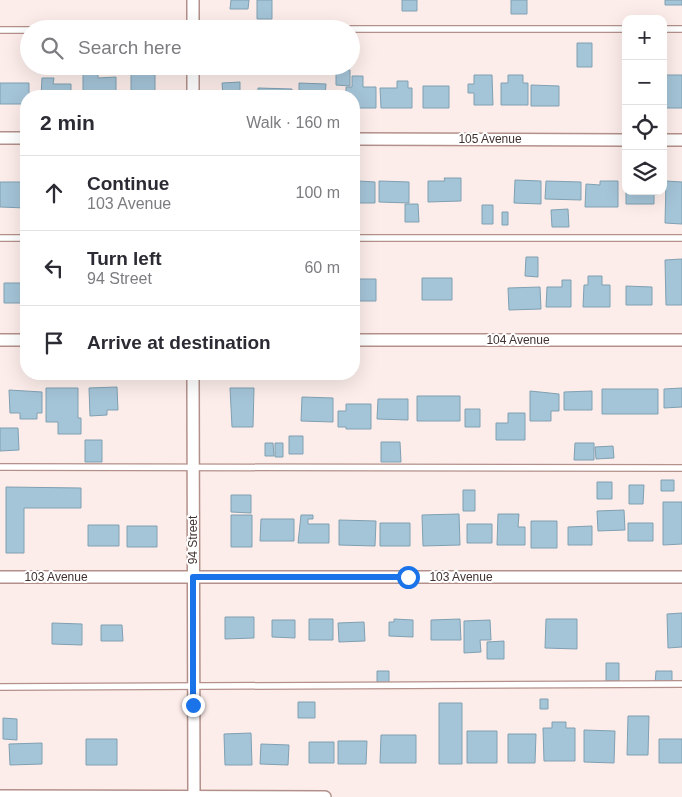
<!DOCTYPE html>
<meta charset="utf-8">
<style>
body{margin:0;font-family:Arial,sans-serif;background:#f2f2f3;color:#2b2b33}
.controls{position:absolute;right:15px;top:15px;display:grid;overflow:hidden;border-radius:10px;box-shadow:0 5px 20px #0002}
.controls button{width:45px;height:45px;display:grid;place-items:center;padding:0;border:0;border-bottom:1px solid #e1e1e2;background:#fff;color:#2b2b33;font:25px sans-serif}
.stop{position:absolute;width:15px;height:15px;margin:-11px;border:4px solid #1a73e8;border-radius:50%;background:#fff}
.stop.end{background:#1a73e8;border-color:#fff;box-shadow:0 1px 5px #0008}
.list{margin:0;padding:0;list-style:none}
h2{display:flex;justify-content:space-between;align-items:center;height:65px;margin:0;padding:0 20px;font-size:21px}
h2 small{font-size:16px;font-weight:400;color:#7c7c81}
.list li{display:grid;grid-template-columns:32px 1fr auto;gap:15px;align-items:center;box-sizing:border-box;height:75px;padding:0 20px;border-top:1px solid #e1e1e2}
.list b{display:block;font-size:19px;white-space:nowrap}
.list p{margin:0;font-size:16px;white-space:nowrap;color:#7c7c81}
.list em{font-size:16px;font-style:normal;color:#7c7c81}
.icon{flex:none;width:28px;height:28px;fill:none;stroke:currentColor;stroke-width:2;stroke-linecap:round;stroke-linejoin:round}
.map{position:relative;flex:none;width:682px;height:797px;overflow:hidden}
.search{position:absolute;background:#fff;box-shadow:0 5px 20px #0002;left:20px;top:20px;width:340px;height:55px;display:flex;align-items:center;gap:12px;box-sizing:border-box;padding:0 18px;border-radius:28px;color:#7c7c81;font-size:19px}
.panel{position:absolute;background:#fff;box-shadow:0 5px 20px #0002;left:20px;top:90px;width:340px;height:290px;border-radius:20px}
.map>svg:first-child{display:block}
.building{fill:#a4c4d7;stroke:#80a0b2}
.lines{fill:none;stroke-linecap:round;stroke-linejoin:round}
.lane-casing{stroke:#b3908a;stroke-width:8}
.street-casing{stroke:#b3908a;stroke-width:14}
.lane{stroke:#fff;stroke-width:5.5}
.street{stroke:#fff;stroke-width:11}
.route{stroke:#1a73e8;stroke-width:6}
.labels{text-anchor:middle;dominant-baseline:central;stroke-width:4;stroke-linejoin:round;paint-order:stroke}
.street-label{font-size:12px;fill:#413230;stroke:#fff}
</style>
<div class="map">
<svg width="682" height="797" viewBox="0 0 682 797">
<rect width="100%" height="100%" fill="#fcedea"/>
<path class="building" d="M231,0H249L248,9H230Z
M257,0H272V19H257Z
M402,0H417V11H402Z
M511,0H527V14H511Z
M665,0H682V5H665Z
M577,43H592V67H577Z
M131,66H155V96H131Z
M336,70H350V86L336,85Z
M83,74H98V78L116,77V96H83Z
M474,75H492L493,105H474V93H468V84H474Z
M508,75H523V83H528V105H501V83H508Z
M665,75H682V108H666Z
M352,76H363V87H376V108H354V96H346V87H352Z
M42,78H54L53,84H71V96H41Z
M397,81H408V88H412V108H381L380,88H397Z
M240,82V96H223L222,83Z
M0,83H29V96H26V104H0Z
M299,83L326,84L325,96H299Z
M531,85L559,86V106H531Z
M423,86H449V108H423Z
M258,88L292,89V96H258Z
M444,178H461V201L428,202V181H445Z
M515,180L541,181V204L514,203Z
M359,181L375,182V203H354V183H359Z
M379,181L409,182V203L379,202Z
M546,181L581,182V200L545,199Z
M600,181H618V207H585L586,184L600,185Z
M666,181L682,182V224L665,223Z
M0,182H26V208L0,207Z
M626,191H654V204H626Z
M405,204H418L419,222H405Z
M482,205H493V224H482Z
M568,209L569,227H552L551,210Z
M502,212H508V225H502Z
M526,257H538V277L525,276Z
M682,259V305H666L665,260Z
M588,276H602V285H610V307H583L584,285H588Z
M422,278H452V300H422Z
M354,279H376V301H354Z
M562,280H571V307H546L547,287H562Z
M4,283H26V303H4Z
M626,286L652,287V305H626Z
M540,287L541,309L509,310L508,288Z
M117,387L118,410H107V415L90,416L89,388Z
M46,388H78V418H81V434H58V422H46Z
M230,388H254L253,427H232Z
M682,388V407L664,408V389Z
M602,389H658V414H602Z
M9,390L42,392V413H37V419H20V413H10Z
M530,391L559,394V411H551V421H530Z
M592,391V410H564V392Z
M417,396H460V421H417Z
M302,397L333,398V422L301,421Z
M378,399H408V420L377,419Z
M346,404H371V429H346V427H338V411H346Z
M465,409H480V427H465Z
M508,413H525V440H496V423H508Z
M0,428H18L19,450L0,451Z
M289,436H303V454H289Z
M85,440H102V462H85Z
M381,442H400L401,462H381Z
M265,443H273L274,456H265Z
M275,443H283V457H275Z
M575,443H594V460H574Z
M613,446L614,458L596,459L595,447Z
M661,480H674V491H661Z
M597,482H612V499H597Z
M629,485H644L643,504H629Z
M6,487L81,488V508H24V553H6Z
M463,490H475V511H463Z
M231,495H251V513L231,512Z
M663,502H682V544L663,545Z
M624,510L625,530L598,531L597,511Z
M459,514L460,545L423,546L422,515Z
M498,514H519L518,527H525V545H497Z
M231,515H252V547H231Z
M301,515H313V519H308V524H329V543H298Z
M261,519H294V541H260Z
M339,520L376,521L375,546L339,545Z
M531,521H557V548H531Z
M380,523H410V546H380Z
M628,523H653V541H628Z
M467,524H492V543H467Z
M88,525H119V546H88Z
M127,526H157V547H127Z
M592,526V545H568V527Z
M682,613V647L668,648L667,614Z
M225,617H254V638L225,639Z
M309,619H333V640H309Z
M394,619L413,620V637L389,636V622H394Z
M460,619L461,640H431V620Z
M546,619H577V649L545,648Z
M272,620H295V638L272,637Z
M490,620L491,640H480L481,652L464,653V621Z
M364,622L365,641L339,642L338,623Z
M52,623L82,624V645L52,644Z
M101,625H122L123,641H101Z
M504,641V659H487V642Z
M606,663H619V681H606Z
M377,671H389V684H377Z
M656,671H672V684H655Z
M540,699H548V709H540Z
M298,702H315V718H298Z
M439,703H462V764H439Z
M628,716H649L648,755H627Z
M3,718L17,719V740L3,739Z
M552,722H566V728H575V761H544L543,728H552Z
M584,730L615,731L614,763L584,762Z
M467,731H497V763H467Z
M251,733L252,765H225L224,734Z
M508,734H536L535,763H508Z
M381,735H416V763H380Z
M86,739H117V765H86Z
M659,739H682V763H659Z
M338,741H367L366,764H338Z
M309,742H334V763H309Z
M42,743V764L10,765L9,744Z
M261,744L289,745L288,765L260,764Z"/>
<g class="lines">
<defs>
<path id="lane" d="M351,29H626
M663,29H682
M0,30H29
M0,238H26
M354,238H682
M0,467L682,468
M0,687L682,684"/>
<path id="street" d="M193,29V0
M193,66V96
M0,138H26
M354,139L626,140
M663,140H682
M0,340H26
M354,340H682
M193,374L194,796
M0,577H682
M0,796L325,797"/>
</defs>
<use href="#lane" class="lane-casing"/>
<use href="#street" class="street-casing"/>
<use href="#lane" class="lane"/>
<use href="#street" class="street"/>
</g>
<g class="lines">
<path class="route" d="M193,705V577H408"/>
</g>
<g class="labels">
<g class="street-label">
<text x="490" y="139">105 Avenue</text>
<text x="518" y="340">104 Avenue</text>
<text transform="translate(193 540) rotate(-90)">94 Street</text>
<text x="56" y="577">103 Avenue</text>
<text x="461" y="577">103 Avenue</text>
</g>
</g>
</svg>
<div class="controls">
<button>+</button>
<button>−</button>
<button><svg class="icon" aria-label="locate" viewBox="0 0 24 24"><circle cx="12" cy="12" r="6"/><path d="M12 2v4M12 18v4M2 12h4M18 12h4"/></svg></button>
<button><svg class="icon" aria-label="layers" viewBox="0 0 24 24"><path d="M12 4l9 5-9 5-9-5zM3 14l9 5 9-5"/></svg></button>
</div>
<div class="stop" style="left:408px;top:577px"></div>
<div class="stop end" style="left:193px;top:705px"></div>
<div class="search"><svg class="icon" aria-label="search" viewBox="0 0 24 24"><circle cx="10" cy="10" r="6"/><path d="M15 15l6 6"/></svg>Search here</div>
<section class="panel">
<h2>2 min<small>Walk · 160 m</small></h2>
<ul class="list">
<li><svg class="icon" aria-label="ahead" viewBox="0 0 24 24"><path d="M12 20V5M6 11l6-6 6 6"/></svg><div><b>Continue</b><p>103 Avenue</p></div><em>100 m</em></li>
<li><svg class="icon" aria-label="left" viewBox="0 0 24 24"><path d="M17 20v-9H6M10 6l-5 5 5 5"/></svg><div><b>Turn left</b><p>94 Street</p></div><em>60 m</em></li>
<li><svg class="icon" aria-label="arrive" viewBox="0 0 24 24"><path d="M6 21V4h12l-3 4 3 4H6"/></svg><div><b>Arrive at destination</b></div></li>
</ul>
</section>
</div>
